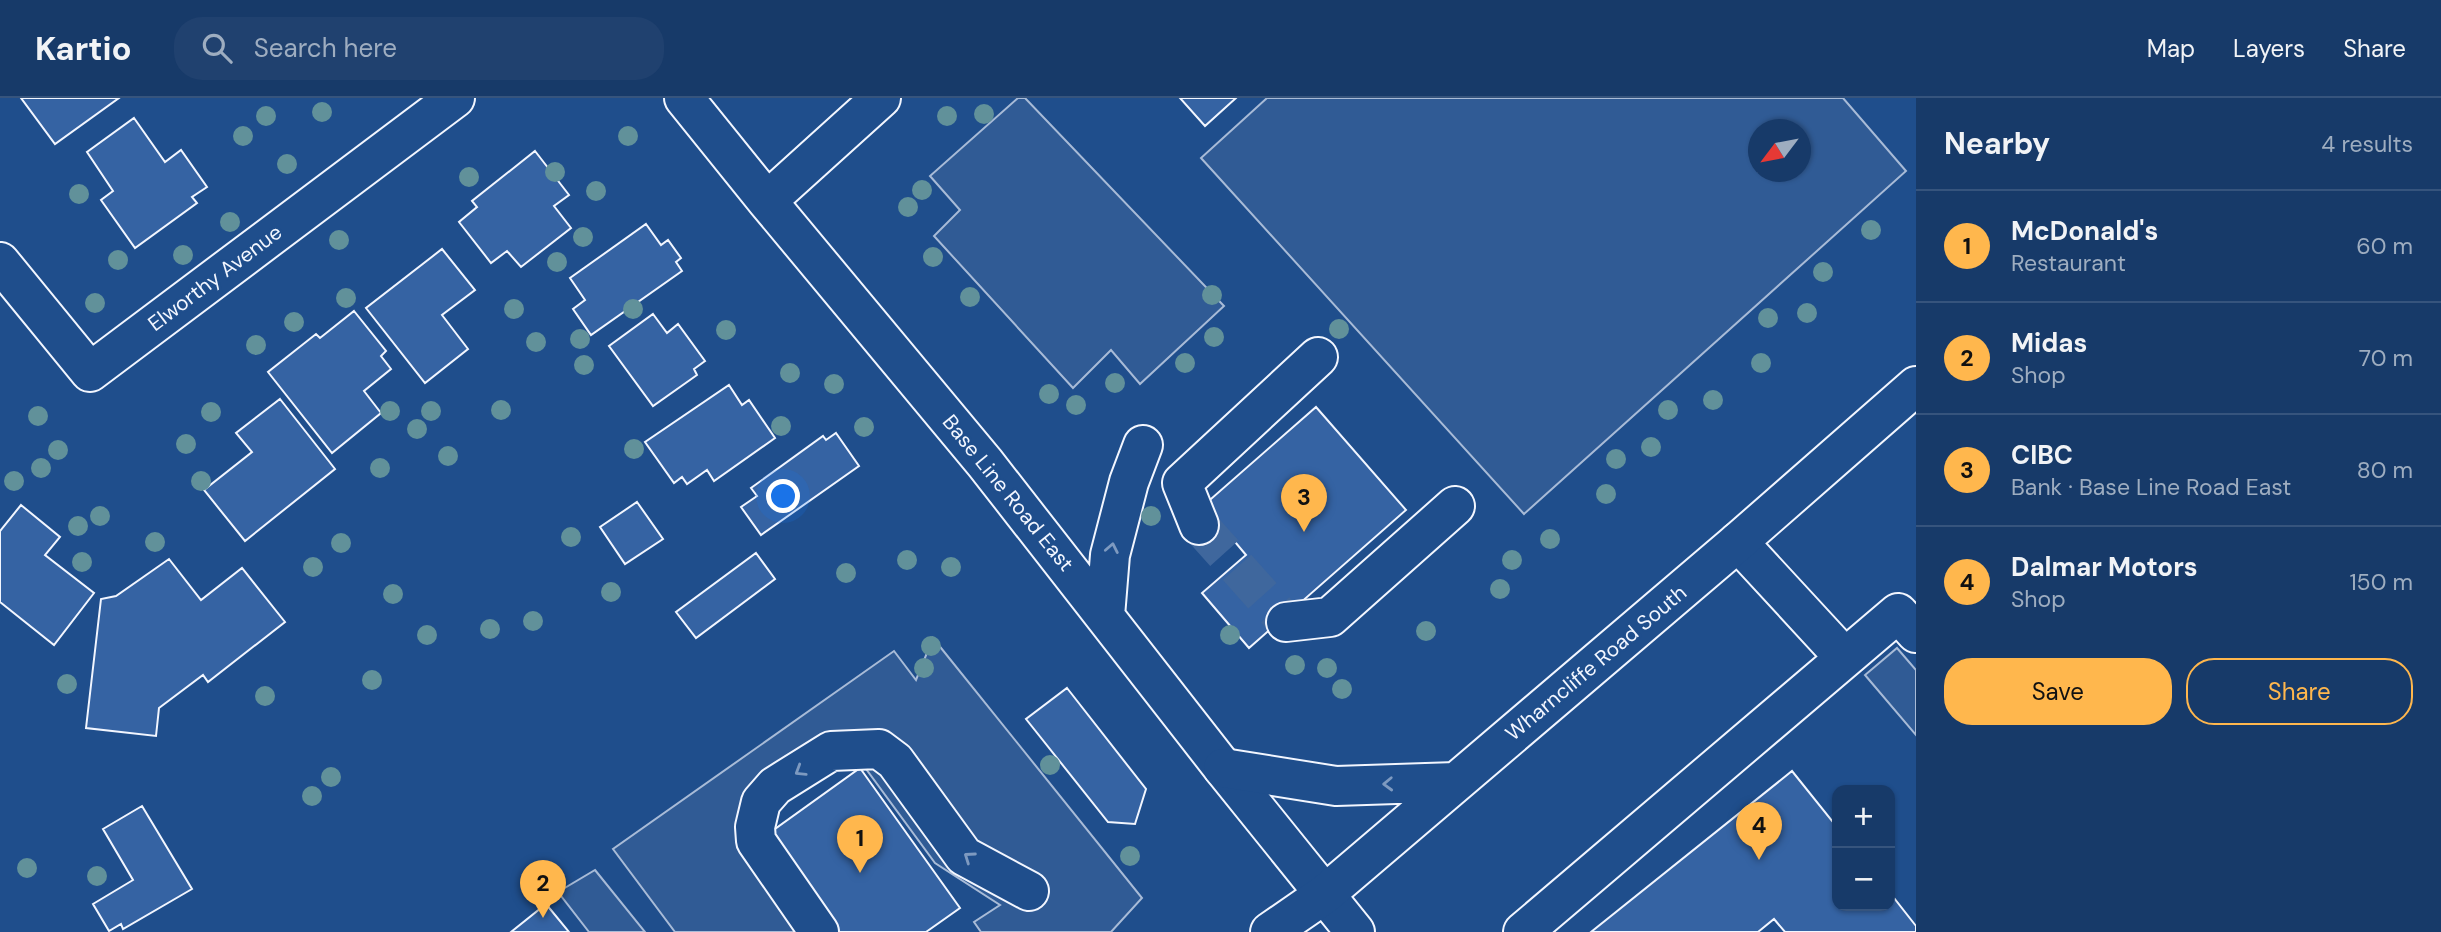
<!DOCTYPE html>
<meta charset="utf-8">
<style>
body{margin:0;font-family:"DM Sans",sans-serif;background:#20416f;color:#f1f3f6}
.controls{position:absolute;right:21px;bottom:21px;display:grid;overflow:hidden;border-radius:14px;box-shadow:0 2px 5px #0004}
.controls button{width:63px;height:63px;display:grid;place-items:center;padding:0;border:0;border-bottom:2px solid #36547d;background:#173a69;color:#f1f3f6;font:35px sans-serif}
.compass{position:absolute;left:1748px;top:21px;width:63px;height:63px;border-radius:50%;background:#173a69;box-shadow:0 2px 5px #0004;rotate:238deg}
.you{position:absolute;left:784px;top:399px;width:24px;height:24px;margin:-18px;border:5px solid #fff;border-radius:50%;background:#1a73e8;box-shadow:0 0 0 10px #1a73e833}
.badge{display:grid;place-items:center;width:46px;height:46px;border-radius:50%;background:#ffb74d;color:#111;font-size:23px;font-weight:700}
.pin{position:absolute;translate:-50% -58px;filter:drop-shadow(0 2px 4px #0008)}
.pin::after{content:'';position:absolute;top:37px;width:24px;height:21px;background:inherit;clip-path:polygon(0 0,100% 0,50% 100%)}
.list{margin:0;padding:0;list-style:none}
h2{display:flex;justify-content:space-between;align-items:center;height:91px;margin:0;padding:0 28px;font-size:30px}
h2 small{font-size:23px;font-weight:400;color:#9eadc0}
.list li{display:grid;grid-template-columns:46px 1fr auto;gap:21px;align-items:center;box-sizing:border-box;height:112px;padding:0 28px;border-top:2px solid #36547d}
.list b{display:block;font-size:26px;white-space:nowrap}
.list p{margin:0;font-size:23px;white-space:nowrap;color:#9eadc0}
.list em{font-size:23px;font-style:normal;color:#9eadc0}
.actions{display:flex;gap:14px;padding:21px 28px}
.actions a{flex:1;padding:16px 0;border:2px solid #ffb74d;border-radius:28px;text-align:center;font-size:24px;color:#ffb74d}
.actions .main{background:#ffb74d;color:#111}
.icon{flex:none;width:38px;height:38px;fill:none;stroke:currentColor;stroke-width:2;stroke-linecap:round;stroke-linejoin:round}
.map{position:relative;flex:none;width:1916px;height:834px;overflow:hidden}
header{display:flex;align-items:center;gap:42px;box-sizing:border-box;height:98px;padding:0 35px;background:#173a69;border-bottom:2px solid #36547d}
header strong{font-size:33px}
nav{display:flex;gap:38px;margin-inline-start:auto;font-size:24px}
.search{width:490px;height:63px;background:#20416f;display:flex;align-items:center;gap:18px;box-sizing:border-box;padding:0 24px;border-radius:28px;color:#9eadc0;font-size:26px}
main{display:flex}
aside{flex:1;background:#173a69}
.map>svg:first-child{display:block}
.built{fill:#305b95;stroke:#a8bbd7;stroke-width:2;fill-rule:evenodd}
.building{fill:#3563a3;stroke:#f2f6ff;stroke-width:2}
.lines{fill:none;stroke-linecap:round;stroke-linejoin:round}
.minor-tunnel{stroke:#3f679d;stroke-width:38;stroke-dasharray:38 19;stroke-linecap:butt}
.minor-casing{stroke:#f2f6ff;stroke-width:42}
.major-casing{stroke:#f2f6ff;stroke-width:42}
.minor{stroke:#1f4e8c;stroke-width:38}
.major{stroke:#1f4e8c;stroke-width:38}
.tree{fill:#61919a}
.oneway{stroke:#7e9ac0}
.labels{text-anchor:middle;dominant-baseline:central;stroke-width:5;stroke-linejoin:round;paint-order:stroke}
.street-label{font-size:21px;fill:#f2f6ff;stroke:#1f4e8c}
</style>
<header>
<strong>Kartio</strong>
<div class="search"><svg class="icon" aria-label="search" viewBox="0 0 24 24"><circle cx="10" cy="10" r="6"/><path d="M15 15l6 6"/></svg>Search here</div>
<nav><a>Map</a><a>Layers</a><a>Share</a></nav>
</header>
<main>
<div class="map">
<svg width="1916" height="834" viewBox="0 0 1916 834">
<rect width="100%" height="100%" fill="#1f4e8c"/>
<path class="built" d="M1018,0H1025L1224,208L1140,286L1111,252L1073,290L934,138L960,112L930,78Z
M1267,0H1843L1906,73L1524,416L1201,60ZM1758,32H1800V74H1758Z
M933,540L1142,800L1111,834H981L974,824L1000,807L935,765L858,660L822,667L740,731L811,834H675L613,751L894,553L916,582Z
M1897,550L1916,572V637L1865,577Z
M595,772L645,834H589L558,794Z"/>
<path class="building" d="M21,0H119L55,46Z
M1180,0H1236L1205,28Z
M134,20L165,64L181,52L207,89L192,99L197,105L135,150L101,102L113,93L87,54Z
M535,53L569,97L554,108L571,130L521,169L507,153L491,165L459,124L477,109L472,103Z
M646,126L661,147L668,142L681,160L676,164L682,173L591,237L573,211L585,202L570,180Z
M442,151L475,192L442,217L468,251L425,285L366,210Z
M354,213L386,253L381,258L391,271L364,293L381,315L332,355L268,274L316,236L320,240Z
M653,216L667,235L678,226L705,263L694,271L697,277L653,308L609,248Z
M729,287L742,307L749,302L775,340L714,383L707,372L687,386L682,379L674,385L645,344Z
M280,301L335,371L245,443L204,392L252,354L236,335Z
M1316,309L1406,412L1249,550L1202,495L1246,457L1204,407Z
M836,335L859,368L761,437L741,409L757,398L751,390L823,338L826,342Z
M637,404L663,441L625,466L600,429Z
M21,407L60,439L45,457L94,495L54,547L0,504V433Z
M756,455L775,481L696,540L676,514Z
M169,461L201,502L242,470L285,524L208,584L203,577L159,610L156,638L86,630L101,501L116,498Z
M1067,590L1146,691L1135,726L1108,724L1026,621Z
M860,670L960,810L926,834H826L761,741Z
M1792,673L1837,729V808H1890V795L1916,828V834H1785L1774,821L1758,834H1591Z
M142,708L192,791L123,831L121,826L109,833L93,806L133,782L103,731Z
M546,806L569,834H511Z"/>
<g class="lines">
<path class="minor-tunnel" d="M1199,427L1286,524"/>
<defs>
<path id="minor" d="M684,0L767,103L985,365L1223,670L1355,834
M767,103L881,0
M0,164L90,274L455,0
M1199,427L1182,385L1318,259
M1738,444L1844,559
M1105,518L1110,457L1129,384L1143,347
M1286,524L1330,519L1455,408
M819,834L756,743L755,729L761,704L775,688L831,653L879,651L895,663L964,758L1029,793
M1523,834L1898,515L1916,535"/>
<path id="major" d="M1223,670L1336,688L1456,684
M1270,834L1325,796L1738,444L1916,288"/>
</defs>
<use href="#minor" class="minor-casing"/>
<use href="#major" class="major-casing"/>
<use href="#minor" class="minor"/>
<use href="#major" class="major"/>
</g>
<g class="tree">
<circle cx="322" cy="14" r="10"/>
<circle cx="984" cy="16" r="10"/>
<circle cx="266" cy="18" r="10"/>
<circle cx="947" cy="18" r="10"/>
<circle cx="243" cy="38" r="10"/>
<circle cx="628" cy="38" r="10"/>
<circle cx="287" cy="66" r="10"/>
<circle cx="555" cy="74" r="10"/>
<circle cx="469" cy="79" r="10"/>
<circle cx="922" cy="92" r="10"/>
<circle cx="596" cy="93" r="10"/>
<circle cx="79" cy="96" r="10"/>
<circle cx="908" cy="109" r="10"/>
<circle cx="230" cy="124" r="10"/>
<circle cx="1871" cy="132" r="10"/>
<circle cx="583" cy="139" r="10"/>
<circle cx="339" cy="142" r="10"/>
<circle cx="183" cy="157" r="10"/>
<circle cx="933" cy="159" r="10"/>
<circle cx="118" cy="162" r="10"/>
<circle cx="557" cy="164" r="10"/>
<circle cx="1823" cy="174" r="10"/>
<circle cx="1212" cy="197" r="10"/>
<circle cx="970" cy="199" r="10"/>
<circle cx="346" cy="200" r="10"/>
<circle cx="95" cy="205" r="10"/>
<circle cx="514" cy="211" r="10"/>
<circle cx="633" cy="211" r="10"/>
<circle cx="1807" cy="215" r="10"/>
<circle cx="1768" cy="220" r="10"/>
<circle cx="294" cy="224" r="10"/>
<circle cx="1339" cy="231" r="10"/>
<circle cx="726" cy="232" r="10"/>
<circle cx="1214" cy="239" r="10"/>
<circle cx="580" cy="241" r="10"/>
<circle cx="536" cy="244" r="10"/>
<circle cx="256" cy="247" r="10"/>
<circle cx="1185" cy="265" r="10"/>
<circle cx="1761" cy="265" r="10"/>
<circle cx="584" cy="267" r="10"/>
<circle cx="790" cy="275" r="10"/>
<circle cx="1115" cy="285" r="10"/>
<circle cx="834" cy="286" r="10"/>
<circle cx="1049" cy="296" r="10"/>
<circle cx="1713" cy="302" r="10"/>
<circle cx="1076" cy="307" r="10"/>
<circle cx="501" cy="312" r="10"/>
<circle cx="1668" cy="312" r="10"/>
<circle cx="390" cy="313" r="10"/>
<circle cx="431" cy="313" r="10"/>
<circle cx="211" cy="314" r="10"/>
<circle cx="38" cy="318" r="10"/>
<circle cx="781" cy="328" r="10"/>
<circle cx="864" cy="329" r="10"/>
<circle cx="417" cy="331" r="10"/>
<circle cx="186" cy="346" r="10"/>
<circle cx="1651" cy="349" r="10"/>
<circle cx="634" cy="351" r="10"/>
<circle cx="58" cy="352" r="10"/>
<circle cx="448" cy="358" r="10"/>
<circle cx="1616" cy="361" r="10"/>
<circle cx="41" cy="370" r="10"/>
<circle cx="380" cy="370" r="10"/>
<circle cx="14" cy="383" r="10"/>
<circle cx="201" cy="383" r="10"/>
<circle cx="1606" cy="396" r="10"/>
<circle cx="100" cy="418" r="10"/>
<circle cx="1151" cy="418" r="10"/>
<circle cx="78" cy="428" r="10"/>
<circle cx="571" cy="439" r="10"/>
<circle cx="1550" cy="441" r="10"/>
<circle cx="155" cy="444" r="10"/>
<circle cx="341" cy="445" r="10"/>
<circle cx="907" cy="462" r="10"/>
<circle cx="1512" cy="462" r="10"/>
<circle cx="82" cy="464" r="10"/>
<circle cx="313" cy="469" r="10"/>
<circle cx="951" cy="469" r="10"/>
<circle cx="846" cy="475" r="10"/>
<circle cx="1500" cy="491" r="10"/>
<circle cx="611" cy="494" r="10"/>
<circle cx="393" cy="496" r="10"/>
<circle cx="533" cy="523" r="10"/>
<circle cx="490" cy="531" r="10"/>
<circle cx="1426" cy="533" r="10"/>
<circle cx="427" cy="537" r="10"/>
<circle cx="1230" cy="537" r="10"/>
<circle cx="931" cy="548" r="10"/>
<circle cx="1295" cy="567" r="10"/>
<circle cx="924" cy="570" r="10"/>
<circle cx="1327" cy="570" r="10"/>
<circle cx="372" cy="582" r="10"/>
<circle cx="67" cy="586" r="10"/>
<circle cx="1342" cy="591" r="10"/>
<circle cx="265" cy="598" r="10"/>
<circle cx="1050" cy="667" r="10"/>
<circle cx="331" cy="679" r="10"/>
<circle cx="312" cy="698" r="10"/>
<circle cx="1130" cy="758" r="10"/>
<circle cx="27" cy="770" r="10"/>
<circle cx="97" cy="778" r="10"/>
</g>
<defs><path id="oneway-chevron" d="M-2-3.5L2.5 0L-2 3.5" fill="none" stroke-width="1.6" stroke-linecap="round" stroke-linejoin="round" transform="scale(1.75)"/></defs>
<g class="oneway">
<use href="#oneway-chevron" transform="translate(1112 450) rotate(-79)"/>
<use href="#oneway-chevron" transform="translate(800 673) rotate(148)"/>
<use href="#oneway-chevron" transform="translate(1388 686) rotate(178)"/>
<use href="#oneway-chevron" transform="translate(969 759) rotate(-145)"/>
</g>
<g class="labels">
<g class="street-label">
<text transform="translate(215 180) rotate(-37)">Elworthy Avenue</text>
<text transform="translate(1008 395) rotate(51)">Base Line Road East</text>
<text transform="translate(1596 565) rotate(-40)">Wharncliffe Road South</text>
</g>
</g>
</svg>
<div class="controls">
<button>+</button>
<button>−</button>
</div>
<svg class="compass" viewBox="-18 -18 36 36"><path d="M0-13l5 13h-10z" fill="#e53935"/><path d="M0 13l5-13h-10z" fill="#9eadc0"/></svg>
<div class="you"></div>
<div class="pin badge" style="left:860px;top:775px">1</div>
<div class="pin badge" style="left:543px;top:820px">2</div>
<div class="pin badge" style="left:1304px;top:434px">3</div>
<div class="pin badge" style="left:1759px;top:762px">4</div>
</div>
<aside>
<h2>Nearby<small>4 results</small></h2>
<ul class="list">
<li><span class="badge">1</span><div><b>McDonald's</b><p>Restaurant</p></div><em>60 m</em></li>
<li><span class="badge">2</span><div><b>Midas</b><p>Shop</p></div><em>70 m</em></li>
<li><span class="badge">3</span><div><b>CIBC</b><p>Bank · Base Line Road East</p></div><em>80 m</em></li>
<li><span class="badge">4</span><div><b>Dalmar Motors</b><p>Shop</p></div><em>150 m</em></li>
</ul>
<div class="actions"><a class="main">Save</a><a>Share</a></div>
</aside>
</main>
